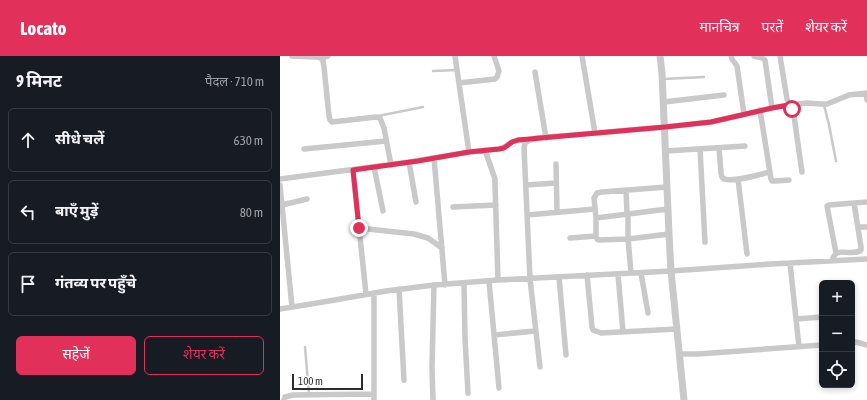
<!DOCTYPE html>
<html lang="hi">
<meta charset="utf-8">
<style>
body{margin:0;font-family:"Asap Condensed","Noto Sans Devanagari",sans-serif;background:#242831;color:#f1f3f6}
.controls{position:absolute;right:12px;bottom:12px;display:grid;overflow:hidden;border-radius:6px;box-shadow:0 2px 6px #0003}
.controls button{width:36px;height:36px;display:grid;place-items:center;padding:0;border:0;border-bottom:1px solid #363941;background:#171b24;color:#f1f3f6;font:20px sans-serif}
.scale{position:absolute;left:12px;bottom:10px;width:71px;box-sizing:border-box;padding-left:4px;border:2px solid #2c2c2c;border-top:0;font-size:11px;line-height:14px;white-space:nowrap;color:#2c2c2c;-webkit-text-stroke:3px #fff;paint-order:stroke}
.stop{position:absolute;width:12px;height:12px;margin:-9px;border:3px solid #e1305a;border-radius:50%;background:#fff}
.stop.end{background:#e1305a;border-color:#fff;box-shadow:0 1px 4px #0008}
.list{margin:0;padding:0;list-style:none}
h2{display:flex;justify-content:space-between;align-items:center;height:52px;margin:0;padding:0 16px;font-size:17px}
h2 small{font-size:13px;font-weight:400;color:#9ea1a6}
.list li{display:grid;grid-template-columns:26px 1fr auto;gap:12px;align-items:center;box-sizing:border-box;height:64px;margin:0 8px 8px;padding:0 8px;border:1px solid #363941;border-radius:6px}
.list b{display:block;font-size:15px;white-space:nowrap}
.list em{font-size:13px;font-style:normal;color:#9ea1a6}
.actions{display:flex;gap:8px;padding:12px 16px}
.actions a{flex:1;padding:9px 0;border:1px solid #e1305a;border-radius:6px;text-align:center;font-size:14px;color:#e1305a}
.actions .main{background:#e1305a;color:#fff}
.icon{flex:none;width:22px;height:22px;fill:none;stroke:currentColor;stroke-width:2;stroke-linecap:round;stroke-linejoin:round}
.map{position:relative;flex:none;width:587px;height:344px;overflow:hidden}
header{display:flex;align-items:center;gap:24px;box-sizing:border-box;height:56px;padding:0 20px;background:#e1305a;color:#fff}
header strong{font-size:19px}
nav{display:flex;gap:22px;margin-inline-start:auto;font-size:14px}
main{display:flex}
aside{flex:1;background:#171b24}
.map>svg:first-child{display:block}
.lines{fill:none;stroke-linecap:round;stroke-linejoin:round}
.service{stroke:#c9c9c9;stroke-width:2.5}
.minor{stroke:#c9c9c9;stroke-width:5.5}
.tertiary{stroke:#c9c9c9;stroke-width:7}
.route{stroke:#e1305a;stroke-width:5}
</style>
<header>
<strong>Locato</strong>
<nav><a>मानचित्र</a><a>परतें</a><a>शेयर करें</a></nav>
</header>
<main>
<aside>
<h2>9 मिनट<small>पैदल · 710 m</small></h2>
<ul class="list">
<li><svg class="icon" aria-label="ahead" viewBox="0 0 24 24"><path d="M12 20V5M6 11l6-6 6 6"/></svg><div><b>सीधे चलें</b></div><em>630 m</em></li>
<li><svg class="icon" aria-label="left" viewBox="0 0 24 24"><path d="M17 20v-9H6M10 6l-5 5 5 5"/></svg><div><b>बाएँ मुड़ें</b></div><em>80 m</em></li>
<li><svg class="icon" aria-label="arrive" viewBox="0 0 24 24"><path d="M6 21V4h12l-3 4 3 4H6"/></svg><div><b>गंतव्य पर पहुँचे</b></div></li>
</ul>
<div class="actions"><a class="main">सहेजें</a><a>शेयर करें</a></div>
</aside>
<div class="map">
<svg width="587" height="344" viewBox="0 0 587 344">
<rect width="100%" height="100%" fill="#fff"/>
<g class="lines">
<path class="service" d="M153,15L177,14
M383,23L424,21
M544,49L549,69L556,105
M98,60L143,51
M25,291L29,338"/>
<path class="minor" d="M12,0L37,1L41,2L43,5L44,11L49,60L50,64L52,66L96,61L100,62L104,72L111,109
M175,0L189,96
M302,0L315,77
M451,0L452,3L457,10L464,58
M474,0L482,2L485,4L492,52
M500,0L507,43L514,60L522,116
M41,2L48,0
M255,16L266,82
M179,27L215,23L217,21L219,15L214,0
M586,37L587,44
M384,46L444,39
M480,54L491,123L492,125H495L509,124
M439,92L441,117L442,121L444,123C455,126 478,119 490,116
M24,93L106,85
M420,93L425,186
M205,94L215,123V128L218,224
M386,95L465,90
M154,102L165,229
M129,106L136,146
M276,108L277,156
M94,111L103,155
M73,114L86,238
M0,123L129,106L189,96L219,93L224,91L232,86L238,84H249
M458,123L467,198
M0,129L12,251
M246,129L276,127
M387,131L322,136L317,137L314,142L316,162V180L317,183L319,184L348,183L389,178
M346,134L347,158L348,160V182L351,217
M2,149L27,143
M173,151L216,149
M247,159L315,153
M316,162L388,153
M578,171H587
M79,172L134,178L148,182L162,192
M290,182L316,180
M556,197L547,150L549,149L587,146
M552,205C556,188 571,202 581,194V191L574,147
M510,207L519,291
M361,217L368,257
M338,218L343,276
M307,219L312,271L313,274L321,277L397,273
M279,221L286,299
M209,225L219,332
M184,228L185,282L188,337
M119,233L124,324
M94,237V344
M0,253L49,245L106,235L154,229L218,224L391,215L491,208L587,203
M516,263L542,261
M214,279L255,275
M572,287L576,286L587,289
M399,298H418L542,289
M260,311L250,223L244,92L245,87L250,84L257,82L385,71L431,66L492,52L509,49L527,47L540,48H547L569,39L587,37
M4,344L5,341L13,339L94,338
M153,344L152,311L154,229"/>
<path class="tertiary" d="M380,0L382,17L389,178L391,215L404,344"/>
</g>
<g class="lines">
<path class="route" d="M79,172L73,114L138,105L189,96L219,93L224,92L232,86L238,84L385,71L431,66L492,52L509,49L512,53"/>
</g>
</svg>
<div class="controls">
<button>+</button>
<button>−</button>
<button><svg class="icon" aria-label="locate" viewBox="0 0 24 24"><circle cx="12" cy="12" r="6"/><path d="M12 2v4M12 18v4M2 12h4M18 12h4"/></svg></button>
</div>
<div class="scale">100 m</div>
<div class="stop" style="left:512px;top:53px"></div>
<div class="stop end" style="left:79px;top:172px"></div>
</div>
</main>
